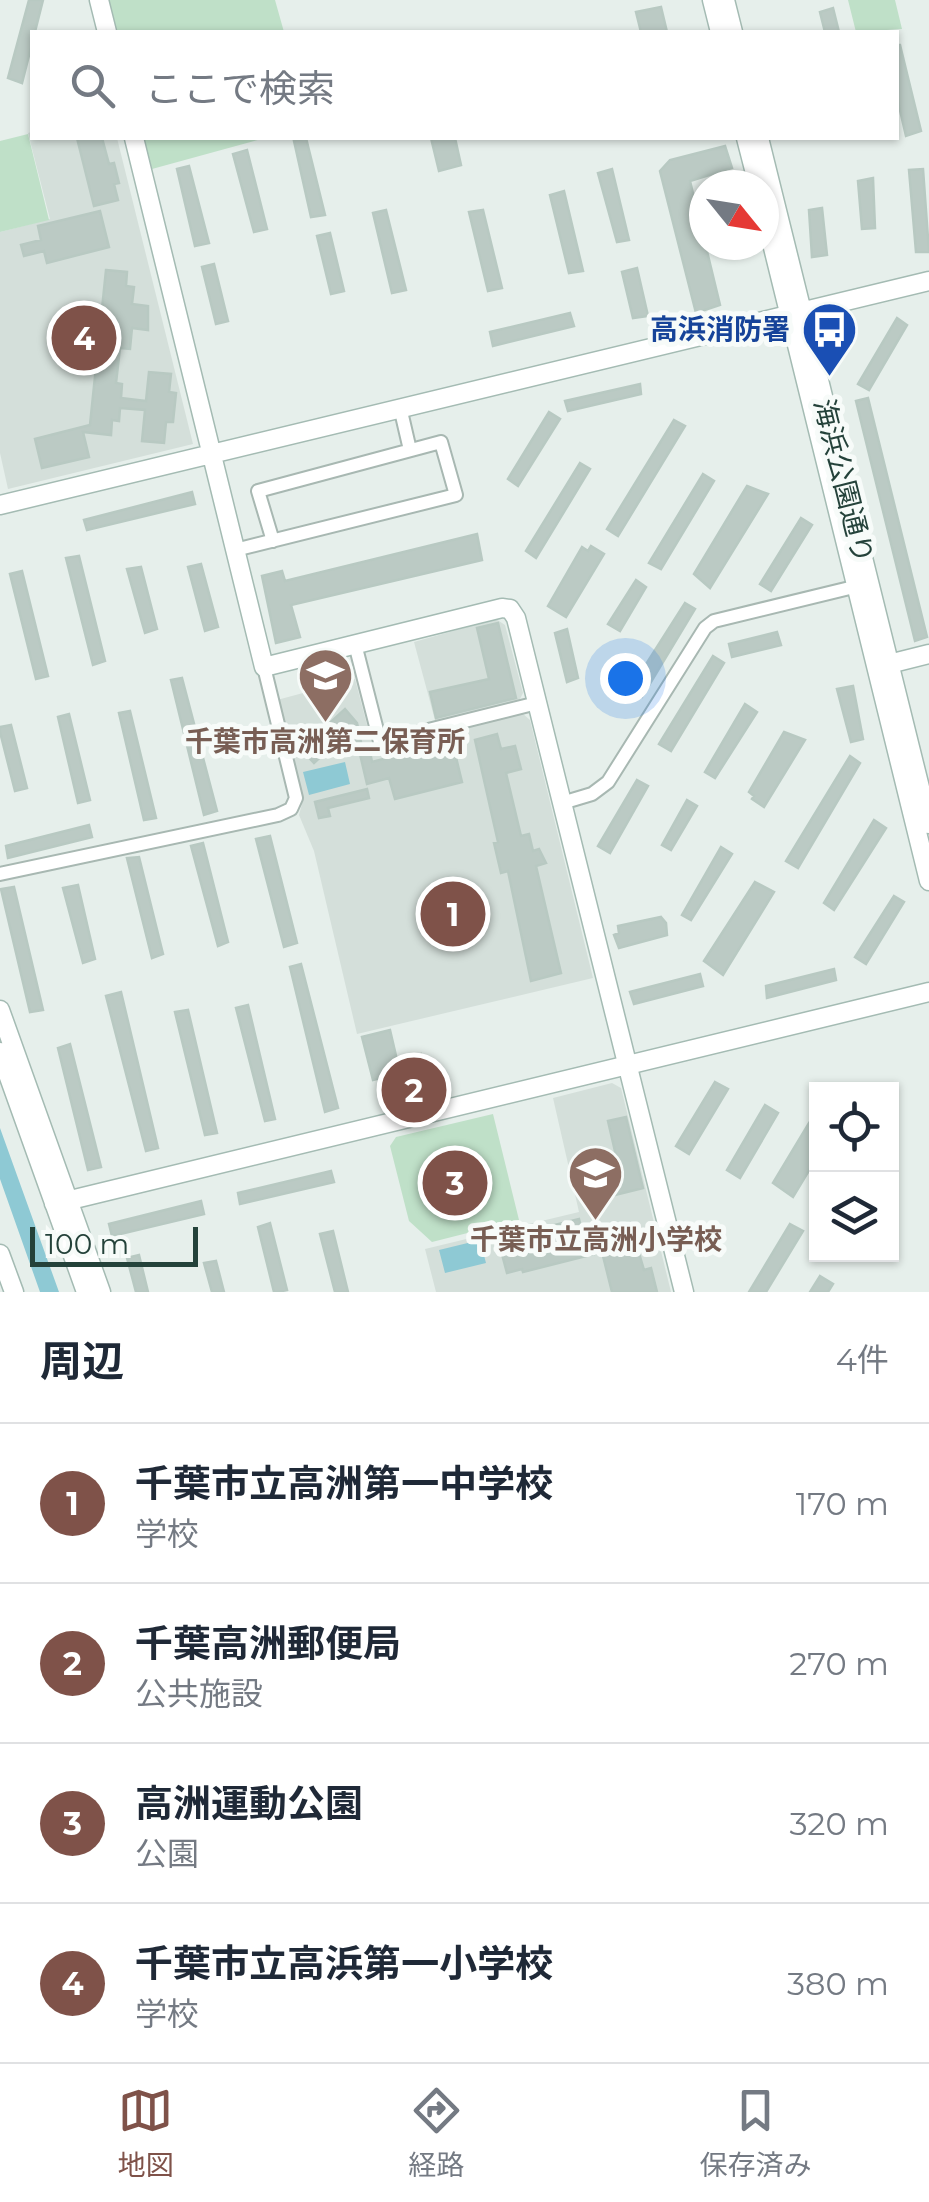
<!DOCTYPE html>
<html lang="ja">
<meta charset="utf-8">
<style>
body{margin:0;font-family:Montserrat,"Noto Sans JP",sans-serif;background:#f6f6f7;color:#1f2937}
.controls{position:absolute;right:30px;bottom:30px;display:grid;overflow:hidden;border-radius:0px;box-shadow:0 2px 8px #0004}
.controls button{width:90px;height:90px;display:grid;place-items:center;padding:0;border:0;border-bottom:2px solid #e0e1e3;background:#fff;color:#1f2937;font:50px sans-serif}
.compass{position:absolute;left:689px;top:170px;width:90px;height:90px;border-radius:50%;background:#fff;box-shadow:0 2px 8px #0004;rotate:120deg}
.scale{position:absolute;left:30px;bottom:25px;width:168px;box-sizing:border-box;padding-left:10px;border:5px solid #24423a;border-top:0;font-size:28px;line-height:35px;white-space:nowrap;color:#24423a;-webkit-text-stroke:8px #f7fbf9;paint-order:stroke}
.you{position:absolute;left:625px;top:678px;width:35px;height:35px;margin:-25px;border:8px solid #fff;border-radius:50%;background:#1a73e8;box-shadow:0 0 0 15px #1a73e833}
.badge{display:grid;place-items:center;width:65px;height:65px;border-radius:50%;background:#7f5249;color:#fff;font-size:32px;font-weight:700}
.pin{position:absolute;translate:-50% -50%;border:5px solid #fff;box-shadow:0 2px 10px #0006}
.list{margin:0;padding:0;list-style:none}
h2{display:flex;justify-content:space-between;align-items:center;height:130px;margin:0;padding:0 40px;font-size:42px}
h2 small{font-size:32px;font-weight:400;color:#747a83}
.list li{display:grid;grid-template-columns:65px 1fr auto;gap:30px;align-items:center;box-sizing:border-box;height:160px;padding:0 40px;border-top:2px solid #e0e1e3}
.list b{display:block;font-size:38px;white-space:nowrap}
.list p{margin:0;font-size:32px;white-space:nowrap;color:#747a83}
.list em{font-size:32px;font-style:normal;color:#747a83}
.icon{flex:none;width:55px;height:55px;fill:none;stroke:currentColor;stroke-width:2;stroke-linecap:round;stroke-linejoin:round}
.map{position:relative;flex:none;width:929px;height:1292px;overflow:hidden}
.search{position:absolute;background:#fff;box-shadow:0 2px 8px #0004;left:30px;right:30px;top:30px;height:110px;display:flex;align-items:center;gap:25px;box-sizing:border-box;padding:0 35px;border-radius:0px;color:#747a83;font-size:38px}
.sheet{height:770px;background:#fff}
nav{display:flex;justify-content:space-around;align-items:center;box-sizing:border-box;height:140px;border-top:2px solid #e0e1e3;background:#fff;font-size:28px;color:#747a83}
nav a{display:grid;justify-items:center;gap:5px}
nav .on{color:#7f5249}
.map>svg:first-child{display:block}
.built{fill:#d4dfda}
.green{fill:#bfe0c8}
.water{fill:#8ec9d4}
.building{fill:#bbcac4;stroke:#b8c9c2;stroke-width:2.5}
.lines{fill:none;stroke-linecap:round;stroke-linejoin:round}
.street-casing{stroke:#a8b8b2;stroke-width:16}
.secondary-casing{stroke:#a4bbb3;stroke-width:21}
.street{stroke:#fff;stroke-width:12}
.secondary{stroke:#fff;stroke-width:18}
.labels{text-anchor:middle;dominant-baseline:central;stroke-width:10;stroke-linejoin:round;paint-order:stroke}
.transit-label{font-size:28px;font-weight:bold;fill:#164399;stroke:#f7fbf9;text-anchor:end}
.street-label{font-size:28px;fill:#24423a;stroke:#f7fbf9}
.education-label{font-size:28px;font-weight:bold;fill:#785e54;stroke:#f7fbf9}
</style>
<div class="map">
<svg width="929" height="1292" viewBox="0 0 929 1292">
<rect width="100%" height="100%" fill="#e6efeb"/>
<path class="built" d="M32,132V138H117L193,444L8,489L0,453V232L50,219L28,133Z
M496,619L505,625L523,693L519,701L436,724L414,642Z
M355,679L373,748L356,754L522,713L530,720L593,978L357,1034L314,851L299,815L303,800L277,700Z
M612,1083L621,1088L671,1292H436L425,1249L579,1212L553,1098Z"/>
<path class="green" d="M109,0H275L284,32H117Z
M848,0H895L902,29L856,32Z
M28,134L49,220L0,232V141Z
M144,138H265L152,169Z
M493,1114L519,1220L432,1242L409,1221L390,1146L396,1137Z"/>
<path class="water" d="M345,762L350,784L309,795L303,772Z
M0,1128L59,1292H40L0,1179Z
M480,1240L486,1263L445,1273L439,1250Z"/>
<path class="building" d="M29,0H43L22,83L8,78Z
M661,7L667,32H641L636,12Z
M833,8L839,32H825L820,12Z
M896,45H900L921,131L906,136L896,93Z
M77,138H102L109,164L114,163L119,183L114,184L118,200L94,206Z
M306,138L325,215L311,217L294,141Z
M431,138H455L461,165L439,171Z
M725,146L732,168L690,181L720,305L696,313L660,171L670,160Z
M247,150L267,229L254,232L233,154Z
M189,166L209,243L195,246L177,169Z
M612,169L629,240L617,242L598,173Z
M923,169L929,252H916L909,170Z
M873,178L875,228L862,229L858,181Z
M564,191L583,271L569,273L550,195Z
M822,208L827,255L812,257L809,210Z
M386,210L406,290L392,293L373,213Z
M483,210L502,288L488,291L469,212Z
M100,211L109,247L47,263L44,251L24,256L21,245L41,240L38,226Z
M330,233L344,291L331,294L317,236Z
M214,264L228,321L216,324L202,267Z
M637,268L648,316L633,318L622,272Z
M106,270L127,272L126,286L134,287L132,304L148,306V330L132,328L130,349L120,348L116,383L122,384L121,398L146,401L149,372L171,374L169,392L176,393L173,422H166L164,443L142,441L145,410L120,408L119,421L112,420L111,435L83,432L89,457L42,468L35,439L90,425Z
M570,313L574,326L493,346L490,332Z
M897,318L907,325L869,390L858,384Z
M640,384L641,394L568,411L565,401Z
M868,398L927,637L915,641L856,401Z
M549,412L560,419L518,486L508,479Z
M674,420L685,426L618,536L607,529Z
M580,463L590,469L536,558L526,551Z
M703,474L714,481L661,569L649,563Z
M747,486L768,494L710,588L694,574Z
M192,492L195,504L87,530L84,520Z
M801,518L812,525L771,591L760,584Z
M477,534L482,560L291,605L300,637L276,643L262,576L282,571L285,581Z
M591,546L604,554L566,617L548,606L582,547L588,551Z
M79,556L105,661L93,665L66,558Z
M201,564L218,627L205,631L188,567Z
M141,567L157,629L145,633L127,569Z
M22,571L48,676L36,679L10,574Z
M636,580L646,587L620,631L608,624Z
M685,603L695,609L642,697L629,691Z
M498,623L516,698L436,718L430,692L489,679L477,628Z
M567,629L578,678L567,682L555,633Z
M777,632L781,645L732,657L729,644Z
M713,656L724,663L671,751L659,744Z
M182,678L217,811L204,815L171,680Z
M853,686L863,739L851,742L837,689Z
M745,704L757,712L715,778L705,772Z
M345,709L357,723L362,747L353,749L349,745L337,756L330,748L314,763L301,749Z
M130,711L156,818L144,820L119,713Z
M69,714L90,800L78,803L58,717Z
M11,725L27,788L15,791L0,732V727Z
M784,732L805,740L764,807L752,799L754,796L749,792Z
M497,734L501,749L515,746L521,769L506,773L521,836L529,834L533,851L539,849L546,863L536,866L561,973L531,981L508,871L501,873L494,843L498,842L475,740Z
M452,741L462,782L395,799L389,778L367,784L360,754L370,752L372,762Z
M850,756L860,763L798,868L786,861Z
M637,780L648,786L610,853L598,846Z
M367,789L369,798L328,808L330,816L319,818L315,802Z
M687,800L697,806L671,850L662,845Z
M874,820L886,828L834,910L824,903Z
M89,825L92,837L8,858L6,846Z
M270,836L297,943L284,947L256,839Z
M203,843L228,942L218,946L191,846Z
M721,847L732,854L691,920L682,915Z
M139,857L163,954L152,958L127,858Z
M755,882L774,892L723,975L704,961Z
M78,885L95,959L83,963L63,888Z
M14,887L43,1010L30,1012L1,889Z
M894,896L904,902L866,964L855,957Z
M661,917L666,923L667,935L619,948L614,935L619,933L618,926Z
M301,964L338,1108L325,1112L290,967Z
M834,969L836,980L767,998L766,986Z
M700,974L703,986L634,1004L630,992Z
M121,992L158,1148L146,1151L106,996Z
M248,1005L275,1119L265,1121L236,1008Z
M188,1010L217,1133L205,1135L175,1012Z
M390,1030L397,1060L421,1054L432,1095L412,1101L409,1089L414,1087L409,1071L373,1080L362,1037Z
M70,1044L101,1167L88,1170L58,1048Z
M715,1082L728,1089L689,1154L676,1146Z
M765,1105L778,1113L740,1178L727,1170Z
M626,1117L643,1188L603,1198L596,1165L617,1160L608,1121Z
M809,1123L816,1128V1159L793,1197L773,1183Z
M331,1171L334,1182L240,1204L238,1193Z
M201,1201L204,1214L112,1236L109,1224Z
M579,1219L583,1235L630,1223L644,1270L651,1268L657,1292H612L602,1252L523,1272L522,1269L507,1273L499,1243L515,1239L514,1235Z
M270,1223L287,1290L278,1292H274L258,1227Z
M790,1224L803,1231L766,1292H749Z
M333,1231L348,1292H335L320,1234Z
M139,1255L148,1292H136L127,1258Z
M216,1261L224,1292H212L204,1263Z
M820,1276L833,1284L828,1292H810Z"/>
<g class="lines">
<defs>
<path id="street" d="M400,407L410,450
M235,550L456,495L441,442L258,491L273,541
M355,644L380,742L537,703
M562,803L592,794L608,782L705,628L714,621L862,585
M0,874L278,815L291,809L296,798L264,667"/>
<path id="secondary" d="M99,0L107,32
M712,0L720,32
M725,0L733,32
M134,138L264,667L502,608L510,609L516,618L684,1292
M746,138L758,185
M759,138L929,824
M764,211L929,881
M0,505L929,281
M881,666L929,654
M0,1010L101,1292
M0,1052L86,1292
M54,1204L929,992
M0,1254L14,1292"/>
</defs>
<use href="#street" class="street-casing"/>
<use href="#secondary" class="secondary-casing"/>
<use href="#street" class="street"/>
<use href="#secondary" class="secondary"/>
</g>
<defs>
<symbol id="bus-pin" viewBox="-11 -11 22 30"><path d="M0 17L-7.5 6A9.5 9.5 0 1 1 7.5 6Z" fill="#1a4fb4" stroke="#f7fbf9"/><path d="M-5-6H5V4H4V6H2V4H-2V6H-4V4H-5ZM-3.5-4V0h7V-4ZM-3.5 1.2v1.5H-2V1.2ZM2 1.2v1.5H3.5V1.2Z" fill="#fff"/></symbol>
<symbol id="school-pin" viewBox="-11 -11 22 30"><path d="M0 17L-7.5 6A9.5 9.5 0 1 1 7.5 6Z" fill="#8d6e63" stroke="#f7fbf9"/><path d="M0-5L7-2L0 1L-7-2ZM-4 1L0 2.5L4 1V4Q0 6-4 4Z" fill="#fff"/></symbol>
</defs>
<g fill-rule="evenodd">
<use href="#bus-pin" x="798" y="298" width="63" height="86"/>
<use href="#school-pin" x="294" y="644" width="63" height="86"/>
<use href="#school-pin" x="564" y="1142" width="63" height="86"/>
</g>
<g class="labels">
<g class="transit-label">
<text x="790" y="329">高浜消防署</text>
</g>
<g class="street-label">
<text transform="translate(844 481) rotate(76)">海浜公園通り</text>
</g>
<g class="education-label">
<text x="325" y="741">千葉市高洲第二保育所</text>
<text x="596" y="1239">千葉市立高洲小学校</text>
</g>
</g>
</svg>
<div class="controls">
<button><svg class="icon" aria-label="locate" viewBox="0 0 24 24"><circle cx="12" cy="12" r="6"/><path d="M12 2v4M12 18v4M2 12h4M18 12h4"/></svg></button>
<button><svg class="icon" aria-label="layers" viewBox="0 0 24 24"><path d="M12 4l9 5-9 5-9-5zM3 14l9 5 9-5"/></svg></button>
</div>
<svg class="compass" viewBox="-18 -18 36 36"><path d="M0-13l5 13h-10z" fill="#e53935"/><path d="M0 13l5-13h-10z" fill="#747a83"/></svg>
<div class="scale">100 m</div>
<div class="you"></div>
<div class="pin badge" style="left:453px;top:914px">1</div>
<div class="pin badge" style="left:414px;top:1090px">2</div>
<div class="pin badge" style="left:455px;top:1183px">3</div>
<div class="pin badge" style="left:84px;top:338px">4</div>
<div class="search"><svg class="icon" aria-label="search" viewBox="0 0 24 24"><circle cx="10" cy="10" r="6"/><path d="M15 15l6 6"/></svg>ここで検索</div>
</div>
<section class="sheet">
<h2>周辺<small>4件</small></h2>
<ul class="list">
<li><span class="badge">1</span><div><b>千葉市立高洲第一中学校</b><p>学校</p></div><em>170 m</em></li>
<li><span class="badge">2</span><div><b>千葉高洲郵便局</b><p>公共施設</p></div><em>270 m</em></li>
<li><span class="badge">3</span><div><b>高洲運動公園</b><p>公園</p></div><em>320 m</em></li>
<li><span class="badge">4</span><div><b>千葉市立高浜第一小学校</b><p>学校</p></div><em>380 m</em></li>
</ul>
</section>
<nav>
<a class="on"><svg class="icon" aria-label="map" viewBox="0 0 24 24"><path d="M3 6l6-2 6 2 6-2v14l-6 2-6-2-6 2zM9 4v14M15 6v14"/></svg>地図</a>
<a><svg class="icon" aria-label="directions" viewBox="0 0 24 24"><path d="M12 3l9 9-9 9-9-9zM9 14v-3h6M13 9l2 2-2 2"/></svg>経路</a>
<a><svg class="icon" aria-label="saved" viewBox="0 0 24 24"><path d="M7 4h10v16l-5-4-5 4z"/></svg>保存済み</a>
</nav>
